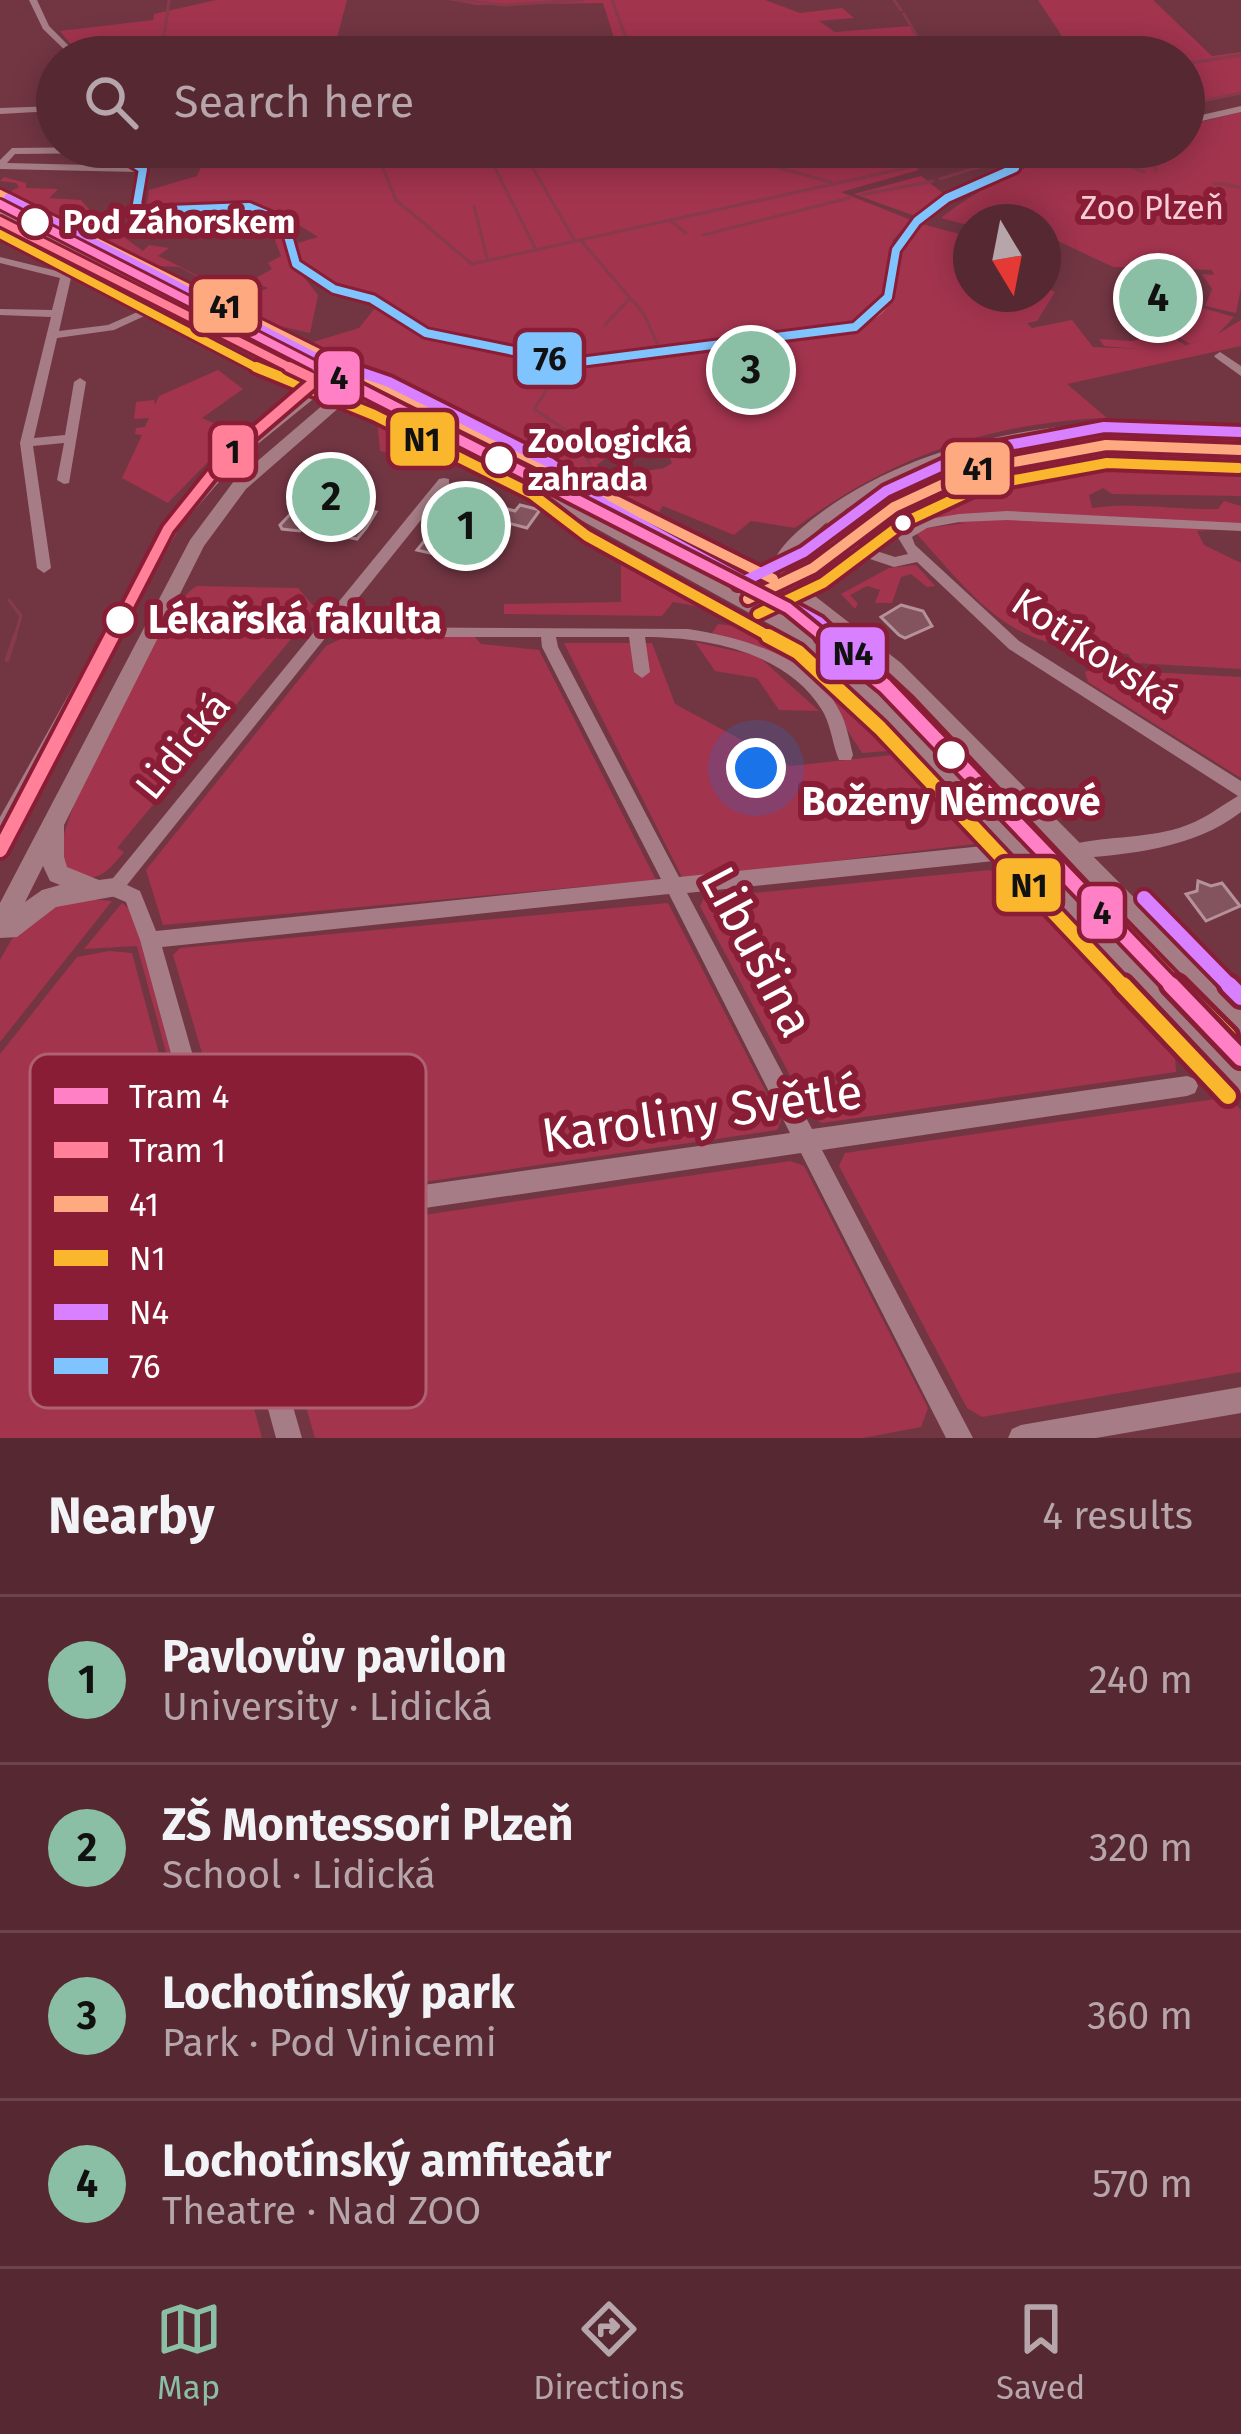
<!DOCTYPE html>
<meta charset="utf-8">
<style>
body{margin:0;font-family:"Fira Sans",sans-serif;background:#5c303a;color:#f1f3f6}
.compass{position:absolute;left:953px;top:204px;width:108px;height:108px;border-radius:50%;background:#562832;box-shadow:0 6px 30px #0003;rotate:170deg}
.you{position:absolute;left:756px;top:768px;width:42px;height:42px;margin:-30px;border:9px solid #fff;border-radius:50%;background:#1a73e8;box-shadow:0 0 0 18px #1a73e833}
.badge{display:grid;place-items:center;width:78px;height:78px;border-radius:50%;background:#8abfa5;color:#111;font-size:39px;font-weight:700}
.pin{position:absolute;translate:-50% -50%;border:6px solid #fff;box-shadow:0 3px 12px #0006}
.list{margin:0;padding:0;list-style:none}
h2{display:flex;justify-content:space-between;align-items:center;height:156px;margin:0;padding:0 48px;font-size:51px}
h2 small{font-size:39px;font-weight:400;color:#b6a6ac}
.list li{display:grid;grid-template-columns:78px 1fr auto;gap:36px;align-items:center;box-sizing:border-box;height:168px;padding:0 48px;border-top:3px solid #6c444d}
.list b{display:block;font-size:45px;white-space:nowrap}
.list p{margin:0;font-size:39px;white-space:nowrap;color:#b6a6ac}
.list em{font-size:39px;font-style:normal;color:#b6a6ac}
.icon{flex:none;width:66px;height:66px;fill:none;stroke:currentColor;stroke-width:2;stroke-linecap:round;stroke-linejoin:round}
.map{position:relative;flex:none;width:1241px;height:1438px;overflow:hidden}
.search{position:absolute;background:#562832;box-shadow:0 6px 30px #0003;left:36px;right:36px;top:36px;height:132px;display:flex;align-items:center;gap:30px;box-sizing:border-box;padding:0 42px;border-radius:66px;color:#b6a6ac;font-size:45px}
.sheet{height:828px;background:#562832}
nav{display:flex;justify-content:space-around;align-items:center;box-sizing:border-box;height:168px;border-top:3px solid #6c444d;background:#562832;font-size:33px;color:#b6a6ac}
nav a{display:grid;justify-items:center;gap:6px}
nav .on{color:#8abfa5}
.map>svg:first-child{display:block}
.green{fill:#a2344e;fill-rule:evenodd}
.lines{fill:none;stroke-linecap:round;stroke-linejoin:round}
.stream-far1{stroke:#873a4b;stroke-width:3}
.stream{stroke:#873a4b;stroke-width:4.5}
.building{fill:#84545e;stroke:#b59199;stroke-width:3}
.minor{fill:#a67d86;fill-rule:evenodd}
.major{fill:#a57c84;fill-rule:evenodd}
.bus-1-far1-casing{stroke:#8a1d36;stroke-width:14}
.bus-1-casing{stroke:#8a1d36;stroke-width:18}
.bus-2-far3-casing{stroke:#8a1d36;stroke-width:14}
.bus-2-far2-casing{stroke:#8a1d36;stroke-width:18}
.bus-2-far1-casing{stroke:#8a1d36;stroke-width:22}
.bus-2-casing{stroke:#8a1d36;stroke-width:26}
.bus-3-far3-casing{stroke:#8a1d36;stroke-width:14}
.bus-3-far2-casing{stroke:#8a1d36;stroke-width:18}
.bus-3-far1-casing{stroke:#8a1d36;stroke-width:22}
.bus-3-casing{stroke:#8a1d36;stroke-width:26}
.bus-4-far1-casing{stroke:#8a1d36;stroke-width:10}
.bus-4-casing{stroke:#8a1d36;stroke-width:14}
.bus-1-far1{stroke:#ffa980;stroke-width:8}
.bus-1{stroke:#ffa980;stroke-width:10}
.bus-2-far3{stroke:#fab62d;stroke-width:8}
.bus-2-far2{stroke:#fab62d;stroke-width:10}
.bus-2-far1{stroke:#fab62d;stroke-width:14}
.bus-2{stroke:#fab62d;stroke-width:16}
.bus-3-far3{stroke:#d880ff;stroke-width:8}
.bus-3-far2{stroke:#d880ff;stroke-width:10}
.bus-3-far1{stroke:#d880ff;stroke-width:14}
.bus-3{stroke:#d880ff;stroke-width:16}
.bus-4-far1{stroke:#80c4ff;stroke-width:6}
.bus-4{stroke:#80c4ff;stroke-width:8}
.tram-1-far3-casing{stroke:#8a1d36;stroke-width:14}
.tram-1-far2-casing{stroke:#8a1d36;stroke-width:18}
.tram-1-far1-casing{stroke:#8a1d36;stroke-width:22}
.tram-1-casing{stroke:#8a1d36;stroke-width:26}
.tram-2-far2-casing{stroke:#8a1d36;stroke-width:14}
.tram-2-far1-casing{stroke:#8a1d36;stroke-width:18}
.tram-2-casing{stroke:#8a1d36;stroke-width:22}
.tram-1-far3{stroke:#ff80c5;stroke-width:8}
.tram-1-far2{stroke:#ff80c5;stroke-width:10}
.tram-1-far1{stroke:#ff80c5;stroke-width:14}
.tram-1{stroke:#ff80c5;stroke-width:16}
.tram-2-far2{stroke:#ff8098;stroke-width:8}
.tram-2-far1{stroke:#ff8098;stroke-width:10}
.tram-2{stroke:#ff8098;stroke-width:14}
.stop-dot{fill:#fff;stroke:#8a1d36;stroke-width:4.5}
.labels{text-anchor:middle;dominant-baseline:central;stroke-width:12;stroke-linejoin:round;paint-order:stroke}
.far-park-label{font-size:33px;fill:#f9cdd8;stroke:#8a1d36}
.far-stop-label{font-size:33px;font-weight:bold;fill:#fff;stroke:#8a1d36;text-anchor:start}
.stop-label{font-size:39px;font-weight:bold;fill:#fff;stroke:#8a1d36;text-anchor:start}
.street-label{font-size:39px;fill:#fff;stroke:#8a1d36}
.near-street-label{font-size:48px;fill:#fff;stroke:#8a1d36}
.key{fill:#8a1d36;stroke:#ad6172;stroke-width:3}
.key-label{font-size:33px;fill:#fff}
.line-badge{stroke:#8a1d36;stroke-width:4.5}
.pale-badge-label{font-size:33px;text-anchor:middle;font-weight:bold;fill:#111}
</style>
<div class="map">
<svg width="1241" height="1438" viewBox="0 0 1241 1438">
<rect width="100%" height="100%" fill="#723643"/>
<path class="green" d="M216,0H347L332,57H81L60,31L153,20L154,14Z
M449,0H765L800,13L842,8L854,18L819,21L835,32L910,26L919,44L866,45L877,57H614L616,44L603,3L477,5Z
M1038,0H1153L1212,56L1241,52V94L1184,106V57H1076Z
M1241,112V288L1236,313L1205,306L1212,289L1202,274L1214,275L1212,270L1113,267L1043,234V222L971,226L941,218C975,190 1046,153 1091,147C1121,143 1154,147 1184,147V126Z
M245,147H1000L999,152L986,148L989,154L933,167L912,162L919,170L841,192L911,220L893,240L890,262L918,223L971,237V294H1043V286L1055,292L1037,321L1027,323L1032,328L1072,320L1093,347L1138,349L1104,346L1099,339L1132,341L1164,332L1185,345L1177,348L1214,336L1190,344L1169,331L1195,321L1203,308L1234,317L1218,334L1241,320V346L1067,384L1107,418C986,423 892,457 795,528L751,521L734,535L663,506L659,512L645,508L313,342L359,328L379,303L336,288L299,261L298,243L318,237L275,210L262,211L278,221L287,256L318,295L310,333L279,326L202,288L200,278L179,267L159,266L21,199L11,191L19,187L16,183L0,181L4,177L26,183V188L58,189L49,198L81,200L95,216L125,212L126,216L106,221L110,235H121L143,251L149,245L169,248L158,256C189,269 236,303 268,288L251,281L272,269L268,263L281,256L274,237L234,216L146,208L149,190L197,176L204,160ZM664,446L672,463L664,468L604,478L597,465L610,455Z
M921,176L944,194L918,217L854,194Z
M218,370L243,389L202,418L236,433L168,503L122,478L142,435L135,434L136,428L145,427L149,418L134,419L136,402L154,400L155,405L159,396Z
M377,419L462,461L438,466L380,451Z
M1094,429L1241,436V447C1142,433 1021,434 929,479C896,495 866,518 836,540L833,529C843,521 850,511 860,503C928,451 1011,438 1094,429Z
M1107,452L1241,459V496L1112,494L1103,488L1089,495L1092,508C1135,502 1174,510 1218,509L1224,501L1241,506V527L1197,531L1204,545L1241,563V669L1134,663L1128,654C1009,649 989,614 913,530L966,523L898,520C963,477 1030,459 1107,452Z
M621,558L720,604L716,610L673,602L662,616L504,614V604L621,602Z
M916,565L935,586L927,587L911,574L901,577L892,603H875L880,590L867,586L850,595L858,604L855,609L841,594L889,568Z
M197,586L298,588L316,609L117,848L124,852C105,875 98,882 69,875C66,867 60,857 61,849C66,804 160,605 197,586Z
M718,624L767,630L831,678L901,750L862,753C816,679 797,657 712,633Z
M474,636L481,644L539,650L656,880L163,925L146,870L326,646L341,639Z
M695,642L758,656L819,711L779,710L757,678L715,671Z
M564,643H652L675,704L790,766L901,754L975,844L683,879Z
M1092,669L1241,677V778L1088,682L1085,672Z
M989,870L1015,878L1109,981L1145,1009L1135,1015L1175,1057L1176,1072L822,1123L812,1117L700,906L704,898Z
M75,898L112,901L0,1042V960L22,921Z
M122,903L132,911L190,1123L186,1125L137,946L84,949Z
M668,903L781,1121L777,1130L254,1207L246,1201L173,955L180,948Z
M109,951L132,953L262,1438H0V1054L77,957Z
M1229,1097L1241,1110V1372L982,1417L967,1408L839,1166L845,1153Z
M790,1161L804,1166L928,1408L921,1427L863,1438H315L260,1250L268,1238Z"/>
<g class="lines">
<path class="stream-far1" d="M169,0L163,45L180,57
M456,0L505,5L583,0
M612,0L633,57
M894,0L901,10
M904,14L929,57
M1184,64L1241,55
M1184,105L1241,93
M350,147L383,168L396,200L472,264L915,166
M433,147L761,162L790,157L794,147
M992,148L997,147
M489,156L535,248
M1013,157L1039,147
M527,158L575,241
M766,164L830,182
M923,164L984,150
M1124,164L1125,159L1149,161
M1144,172L1131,167L1154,165L1156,171
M940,179L1008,158
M1214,183L1239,187
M861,195L933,181
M474,206L487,258
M672,222L686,233
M703,235L849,198
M582,242L644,314L657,343
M605,325L630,298
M558,373L534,409L576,437L590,464
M9,600L21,616L14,639"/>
<path class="stream" d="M7,660L15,636"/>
</g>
<path class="building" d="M336,466L355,471L334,495L345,498L340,503L376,512L366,528L357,539L341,536L349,522L316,513L300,531L282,529L280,525Z
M464,497L515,511L520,505L540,510L527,528L489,518L470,551L448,545L434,554L417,550L429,535L444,539L464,513L454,509Z
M901,605L923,611L932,626L905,638L899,635L881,617Z
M1198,881L1211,886L1222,883L1240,906L1206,921L1186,894L1197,891Z"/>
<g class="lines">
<path class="minor" d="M29,0H37L49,26L80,57H72L43,29Z
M57,106L54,111L0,114V108Z
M1241,106V112L1184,125V119Z
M104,147L121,148L122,151L148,169L142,204L145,208L165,211L249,204L288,220L301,263L317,276L395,306L396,309L421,327L460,340L572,359L840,327C911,300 870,286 896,242C924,194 1028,147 1082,147C1068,153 1052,156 1037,161C997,174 954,192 923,222C873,269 930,305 842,333L572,367L458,346L413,331L379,307L309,280L291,264L279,224L248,210L165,217L139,213L132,204L138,172L0,169V160L12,148ZM112,153L132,166L7,163L15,154Z
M115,250L124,252L71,278L59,331L108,325L167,299L177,301L114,330L57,338L34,438L65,435L74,382L80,378L86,382L69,483L64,484L57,480L64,443L33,446L51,568L44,573L37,568L20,443L51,317L0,315V309L52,310L60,278L0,263V257L65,273Z
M1220,352L1241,366V376L1216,358L1214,356Z
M1136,421L1241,428V436C1139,426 1033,424 936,462C904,475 874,492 845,510L837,538L842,539C958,443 1096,433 1241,446V454C1101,441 967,449 855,544L895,557L908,554L897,536L923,520L959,514L1007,511L1241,523V531L1007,520L959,522L927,528L912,537L915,545L1019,641L1241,781V812C1193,849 1130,854 1072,859L1066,856L1063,851L1066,846C1102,836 1142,839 1179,828C1202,821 1218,808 1238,796L1009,649L917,562L894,567L846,551C824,568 803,577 778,588C765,594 756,603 743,603L741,599C747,592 756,589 763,583C767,580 770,567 774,560C780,549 788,540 798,531C891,450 1016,425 1136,421ZM827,522L822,540L833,546L808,565L782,576L796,550Z
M444,478L449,479V485L335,627L688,629C744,638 811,656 839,710C847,724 849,740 853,755L851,760H839L837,755C832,740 830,723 822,710C787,652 706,637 645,637L650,672L642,678L634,672L629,637H556L558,647L679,877L1022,842L1028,845L1031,850L1028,855L1022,858L687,893L812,1129L1187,1076L1195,1079L1198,1086L1195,1093L1187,1096L822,1150L973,1438H946L801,1153L268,1231L245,1239L302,1438H276L140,940L126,902L107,894L105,888L439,479ZM326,637H541L542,647L661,879L156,931L140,891L127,885ZM669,894L790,1133L268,1207L239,1218L162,947Z
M1241,1387V1413L1096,1438H1008L1012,1429L1021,1425Z"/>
<path class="major" d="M0,190L736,552L811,593L901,663L1241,1005V1035L1232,1032L887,673L797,603L724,560L0,199Z
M0,209L343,383L347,378H357L360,381L355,389L522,473L816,632L900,709L1241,1065V1097L1231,1093L886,721L802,642L510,481L350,398L246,489L204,546L64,825V857L67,867L99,880L114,878L122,881L126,888L122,895L56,907L17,937L0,938V903L190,540L234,481L338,392L321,383L317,396L238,460L179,528L8,845L0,847V817L166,521L226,452L304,391L306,384L298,371L0,218ZM43,866L50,881L60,885L42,890L25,902Z"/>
<defs>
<path id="bus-1-far1" d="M0,194L353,370"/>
<path id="bus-1" d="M346,367L773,579
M748,599L813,568L894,507L976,469L1106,445L1241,450"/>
<path id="bus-2-far3" d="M0,234L261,370"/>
<path id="bus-2-far2" d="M256,367L374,415L532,494L587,536L774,639
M758,614L823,583L903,523L982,486L1107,463L1239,468"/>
<path id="bus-2-far1" d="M768,636L798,652L880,728L1125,988
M1118,924L1180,988"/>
<path id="bus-2" d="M1123,985L1228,1096
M1177,985L1228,1036"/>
<path id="bus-3-far3" d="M8,198L312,355L354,370"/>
<path id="bus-3-far2" d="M345,367L389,382L550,463L606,505L819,622L837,639
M738,584L804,552L886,491L971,452L1104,427L1241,432"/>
<path id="bus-3-far1" d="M834,636L906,703L1175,988
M1144,898L1232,988"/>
<path id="bus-3" d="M1172,985L1241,1058
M1229,985L1241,997"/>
<path id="bus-4-far1" d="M109,147L132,162"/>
<path id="bus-4" d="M127,159L143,169L137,204L142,211L249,207L284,222L296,264L334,289L372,299L426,333L572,363L855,327L888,297L896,250L917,221L947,198L1015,168"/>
</defs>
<use href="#bus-1-far1" class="bus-1-far1-casing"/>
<use href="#bus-1" class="bus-1-casing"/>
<use href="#bus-2-far3" class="bus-2-far3-casing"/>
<use href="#bus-2-far2" class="bus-2-far2-casing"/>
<use href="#bus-2-far1" class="bus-2-far1-casing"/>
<use href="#bus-2" class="bus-2-casing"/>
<use href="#bus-3-far3" class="bus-3-far3-casing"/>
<use href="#bus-3-far2" class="bus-3-far2-casing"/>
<use href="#bus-3-far1" class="bus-3-far1-casing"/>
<use href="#bus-3" class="bus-3-casing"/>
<use href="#bus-4-far1" class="bus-4-far1-casing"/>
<use href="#bus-4" class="bus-4-casing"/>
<use href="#bus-1-far1" class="bus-1-far1"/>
<use href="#bus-1" class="bus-1"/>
<use href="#bus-2-far3" class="bus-2-far3"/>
<use href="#bus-2-far2" class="bus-2-far2"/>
<use href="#bus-2-far1" class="bus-2-far1"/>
<use href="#bus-2" class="bus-2"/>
<use href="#bus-3-far3" class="bus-3-far3"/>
<use href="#bus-3-far2" class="bus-3-far2"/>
<use href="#bus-3-far1" class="bus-3-far1"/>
<use href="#bus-3" class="bus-3"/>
<use href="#bus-4-far1" class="bus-4-far1"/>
<use href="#bus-4" class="bus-4"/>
<defs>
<path id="tram-1-far3" d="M0,204L323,370"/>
<path id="tram-1-far2" d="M317,367L788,608L826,639"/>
<path id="tram-1-far1" d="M823,636L885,686L1174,988"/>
<path id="tram-1" d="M1171,985L1241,1058"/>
<path id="tram-2-far2" d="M0,221L295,370"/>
<path id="tram-2-far1" d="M111,639L168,529L224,459L316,380L289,367"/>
<path id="tram-2" d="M0,850L112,636"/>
</defs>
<use href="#tram-1-far3" class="tram-1-far3-casing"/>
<use href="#tram-1-far2" class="tram-1-far2-casing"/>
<use href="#tram-1-far1" class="tram-1-far1-casing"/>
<use href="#tram-1" class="tram-1-casing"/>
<use href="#tram-2-far2" class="tram-2-far2-casing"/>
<use href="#tram-2-far1" class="tram-2-far1-casing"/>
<use href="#tram-2" class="tram-2-casing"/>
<use href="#tram-1-far3" class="tram-1-far3"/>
<use href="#tram-1-far2" class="tram-1-far2"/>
<use href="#tram-1-far1" class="tram-1-far1"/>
<use href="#tram-1" class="tram-1"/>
<use href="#tram-2-far2" class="tram-2-far2"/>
<use href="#tram-2-far1" class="tram-2-far1"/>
<use href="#tram-2" class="tram-2"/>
</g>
<g class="stop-dot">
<circle cx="35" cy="222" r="16"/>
<circle cx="499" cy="460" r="16"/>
<circle cx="903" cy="523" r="10"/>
<circle cx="120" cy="620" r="16"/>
<circle cx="951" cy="755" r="16"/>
</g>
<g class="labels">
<g class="far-park-label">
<text x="1152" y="208">Zoo Plzeň</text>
</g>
<g class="far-stop-label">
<text x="63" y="222">Pod Záhorskem</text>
<text x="528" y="441">Zoologická<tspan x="528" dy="38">zahrada</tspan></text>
</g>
<g class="stop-label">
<text x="148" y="620">Lékařská fakulta</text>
<text x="951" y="802" text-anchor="middle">Boženy Němcové</text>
</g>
<g class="street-label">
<text transform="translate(1095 651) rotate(34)">Kotíkovská</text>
<text transform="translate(183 746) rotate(-51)">Lidická</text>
</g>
<g class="near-street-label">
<text transform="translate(757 952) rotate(62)">Libušina</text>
<text transform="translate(702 1114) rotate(-8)">Karoliny Světlé</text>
</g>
</g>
<rect x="30" y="1054" width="396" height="354" rx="18" class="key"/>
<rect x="54" y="1088" width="54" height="16" fill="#ff80c5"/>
<rect x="54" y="1142" width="54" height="16" fill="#ff8098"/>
<rect x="54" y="1196" width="54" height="16" fill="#ffa980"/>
<rect x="54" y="1250" width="54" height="16" fill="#fab62d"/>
<rect x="54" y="1304" width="54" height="16" fill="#d880ff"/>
<rect x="54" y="1358" width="54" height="16" fill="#80c4ff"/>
<g class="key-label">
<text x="129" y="1108">Tram 4</text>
<text x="129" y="1162">Tram 1</text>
<text x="129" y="1216">41</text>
<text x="129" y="1270">N1</text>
<text x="129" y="1324">N4</text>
<text x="129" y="1378">76</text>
</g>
<g class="line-badge">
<rect x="191" y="277" width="69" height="58" rx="12" fill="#ffa980"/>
<rect x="515" y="330" width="69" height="57" rx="12" fill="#80c4ff"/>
<rect x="316" y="349" width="46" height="58" rx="12" fill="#ff80c5"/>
<rect x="388" y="410" width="69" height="58" rx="12" fill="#fab62d"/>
<rect x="210" y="423" width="46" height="57" rx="12" fill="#ff8098"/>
<rect x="943" y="440" width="69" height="57" rx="12" fill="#ffa980"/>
<rect x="818" y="625" width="69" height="57" rx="12" fill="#d880ff"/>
<rect x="994" y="856" width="69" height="58" rx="12" fill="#fab62d"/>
<rect x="1079" y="884" width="46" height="57" rx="12" fill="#ff80c5"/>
</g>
<g class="pale-badge-label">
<text x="225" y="318">41</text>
<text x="550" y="370">76</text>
<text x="339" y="389">4</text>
<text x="422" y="451">N1</text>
<text x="233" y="463">1</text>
<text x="978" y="480">41</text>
<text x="853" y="665">N4</text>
<text x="1029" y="897">N1</text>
<text x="1102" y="924">4</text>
</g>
</svg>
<svg class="compass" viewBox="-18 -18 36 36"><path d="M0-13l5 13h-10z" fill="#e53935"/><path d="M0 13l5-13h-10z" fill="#b6a6ac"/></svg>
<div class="you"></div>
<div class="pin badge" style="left:466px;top:526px">1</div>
<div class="pin badge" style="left:331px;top:497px">2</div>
<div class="pin badge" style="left:751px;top:370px">3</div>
<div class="pin badge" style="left:1158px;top:298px">4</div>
<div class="search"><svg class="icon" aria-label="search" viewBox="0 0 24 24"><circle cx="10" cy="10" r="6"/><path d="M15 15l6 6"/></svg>Search here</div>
</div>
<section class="sheet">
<h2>Nearby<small>4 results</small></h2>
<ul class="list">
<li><span class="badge">1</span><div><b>Pavlovův pavilon</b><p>University · Lidická</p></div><em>240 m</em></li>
<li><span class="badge">2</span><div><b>ZŠ Montessori Plzeň</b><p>School · Lidická</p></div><em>320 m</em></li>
<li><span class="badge">3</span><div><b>Lochotínský park</b><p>Park · Pod Vinicemi</p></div><em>360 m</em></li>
<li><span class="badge">4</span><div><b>Lochotínský amfiteátr</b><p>Theatre · Nad ZOO</p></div><em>570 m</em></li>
</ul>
</section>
<nav>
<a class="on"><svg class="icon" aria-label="map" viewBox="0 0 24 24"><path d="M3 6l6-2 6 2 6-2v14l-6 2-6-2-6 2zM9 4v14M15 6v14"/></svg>Map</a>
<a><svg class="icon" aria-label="directions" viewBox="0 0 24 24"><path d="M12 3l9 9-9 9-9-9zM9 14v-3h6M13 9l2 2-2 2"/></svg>Directions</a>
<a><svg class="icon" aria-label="saved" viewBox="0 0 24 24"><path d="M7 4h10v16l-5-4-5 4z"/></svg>Saved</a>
</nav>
